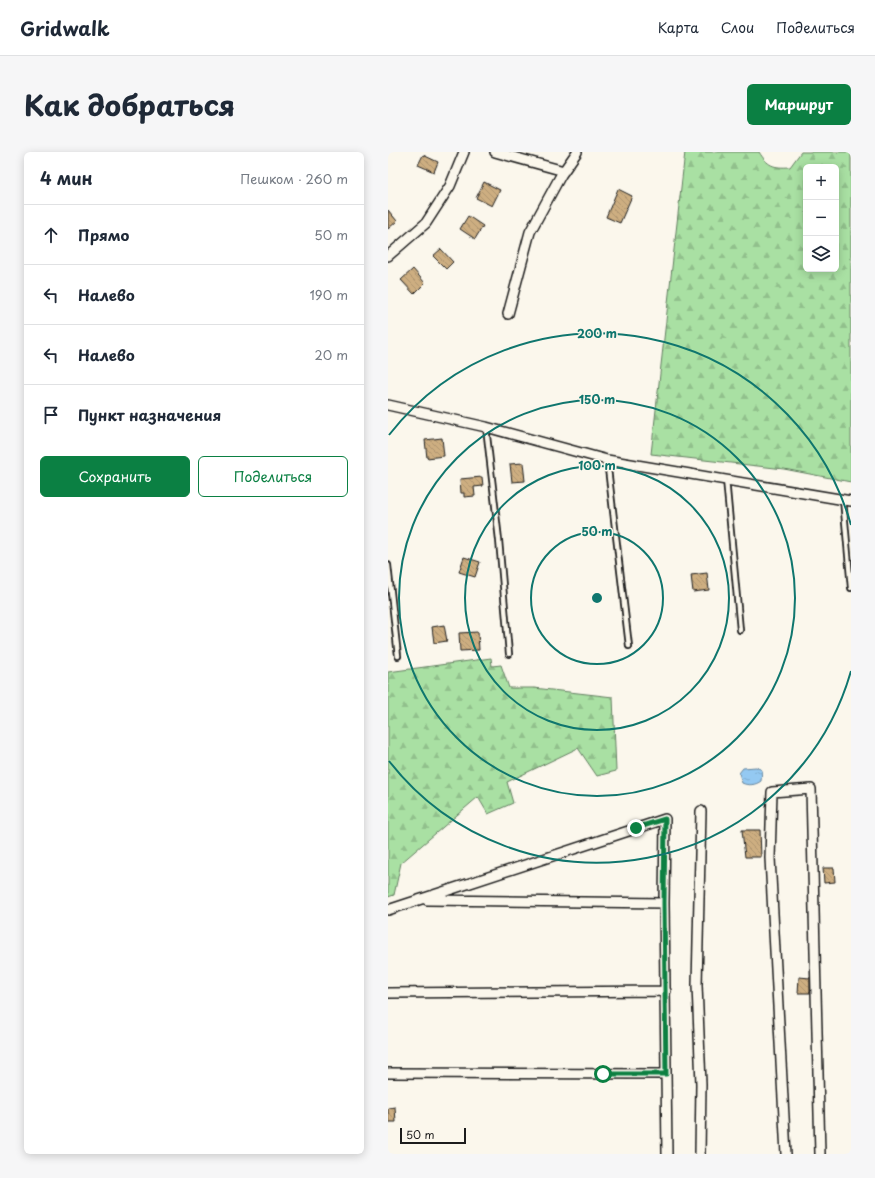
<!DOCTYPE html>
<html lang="ru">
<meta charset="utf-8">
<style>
body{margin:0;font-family:"Playpen Sans",sans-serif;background:#f6f6f7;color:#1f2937}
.controls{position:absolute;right:12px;top:12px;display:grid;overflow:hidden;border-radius:6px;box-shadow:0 2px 10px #0003}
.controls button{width:36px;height:36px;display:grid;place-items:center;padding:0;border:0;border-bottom:1px solid #e0e1e3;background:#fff;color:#1f2937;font:20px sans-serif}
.scale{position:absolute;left:12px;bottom:10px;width:66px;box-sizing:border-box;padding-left:4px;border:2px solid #1c1c1c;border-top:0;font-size:11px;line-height:14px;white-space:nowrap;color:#1c1c1c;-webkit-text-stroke:3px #fbf7ec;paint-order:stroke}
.stop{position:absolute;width:12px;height:12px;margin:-9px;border:3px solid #0b8043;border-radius:50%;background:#fff}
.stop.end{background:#0b8043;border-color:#fff;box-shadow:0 1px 4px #0008}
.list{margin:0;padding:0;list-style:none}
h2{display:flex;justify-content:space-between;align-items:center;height:52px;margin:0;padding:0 16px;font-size:17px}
h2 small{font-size:13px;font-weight:400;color:#747a83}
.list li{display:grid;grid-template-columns:26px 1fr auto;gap:12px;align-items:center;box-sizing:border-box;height:60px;padding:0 16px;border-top:1px solid #e0e1e3}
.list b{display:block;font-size:15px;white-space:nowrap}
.list em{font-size:13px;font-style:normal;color:#747a83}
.actions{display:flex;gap:8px;padding:12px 16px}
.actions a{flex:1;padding:9px 0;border:1px solid #0b8043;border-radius:6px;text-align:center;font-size:14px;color:#0b8043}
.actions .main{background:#0b8043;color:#fff}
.icon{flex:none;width:22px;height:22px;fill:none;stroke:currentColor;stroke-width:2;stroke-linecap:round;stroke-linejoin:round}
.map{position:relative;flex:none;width:463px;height:1002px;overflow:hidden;border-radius:6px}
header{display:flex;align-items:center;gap:24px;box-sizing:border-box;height:56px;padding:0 20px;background:#fff;border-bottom:1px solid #e0e1e3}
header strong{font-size:19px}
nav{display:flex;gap:22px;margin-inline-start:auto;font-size:14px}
.intro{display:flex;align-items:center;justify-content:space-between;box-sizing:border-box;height:96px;padding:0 24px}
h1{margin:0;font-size:28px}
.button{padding:10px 18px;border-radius:6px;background:#0b8043;color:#fff;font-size:14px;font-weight:700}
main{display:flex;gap:24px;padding:0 24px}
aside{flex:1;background:#fff;border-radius:6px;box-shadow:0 2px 10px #0003}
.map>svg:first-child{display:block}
.forest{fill:url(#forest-firs);stroke:#627e60;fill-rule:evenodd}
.water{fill:url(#water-ripples);stroke:#64849c}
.building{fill:url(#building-back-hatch);stroke:#1c1c1c}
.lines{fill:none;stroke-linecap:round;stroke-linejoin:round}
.service-casing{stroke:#1c1c1c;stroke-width:8}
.minor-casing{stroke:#1c1c1c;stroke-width:12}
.service{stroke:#fbf7ec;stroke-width:4.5}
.minor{stroke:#fbf7ec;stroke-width:9}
.route{stroke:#0b8043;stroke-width:5}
.ring{fill:none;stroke:#0f766e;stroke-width:2}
.centre{fill:#0f766e;stroke:#fbf7ec;stroke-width:2}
.ring-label{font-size:12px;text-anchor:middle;font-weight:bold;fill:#0f766e;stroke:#fbf7ec;stroke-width:3;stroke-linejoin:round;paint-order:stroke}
</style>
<header>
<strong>Gridwalk</strong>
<nav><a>Карта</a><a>Слои</a><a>Поделиться</a></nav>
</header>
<div class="intro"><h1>Как добраться</h1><a class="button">Маршрут</a></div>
<main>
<aside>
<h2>4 мин<small>Пешком · 260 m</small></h2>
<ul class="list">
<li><svg class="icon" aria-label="ahead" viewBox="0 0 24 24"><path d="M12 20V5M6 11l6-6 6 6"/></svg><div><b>Прямо</b></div><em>50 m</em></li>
<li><svg class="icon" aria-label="left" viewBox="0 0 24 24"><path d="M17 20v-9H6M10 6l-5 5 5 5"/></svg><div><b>Налево</b></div><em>190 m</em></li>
<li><svg class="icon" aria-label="left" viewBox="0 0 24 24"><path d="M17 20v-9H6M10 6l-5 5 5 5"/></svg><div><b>Налево</b></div><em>20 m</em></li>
<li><svg class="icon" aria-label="arrive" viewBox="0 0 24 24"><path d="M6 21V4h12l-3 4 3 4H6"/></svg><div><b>Пункт назначения</b></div></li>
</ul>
<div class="actions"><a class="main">Сохранить</a><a>Поделиться</a></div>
</aside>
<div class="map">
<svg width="463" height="1002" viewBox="0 0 463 1002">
<defs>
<pattern id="forest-firs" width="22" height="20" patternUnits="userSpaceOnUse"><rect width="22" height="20" fill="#a9e0a3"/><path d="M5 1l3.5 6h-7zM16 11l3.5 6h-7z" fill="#91c08c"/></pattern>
<pattern id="water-ripples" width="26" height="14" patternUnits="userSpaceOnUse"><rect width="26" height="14" fill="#94c9f2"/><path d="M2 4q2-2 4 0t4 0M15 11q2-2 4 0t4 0" fill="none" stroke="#7faccf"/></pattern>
<pattern id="building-back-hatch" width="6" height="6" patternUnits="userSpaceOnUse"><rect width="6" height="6" fill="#cdae81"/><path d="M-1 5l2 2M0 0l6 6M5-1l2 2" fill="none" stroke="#af956f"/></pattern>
</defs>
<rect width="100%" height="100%" fill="#fbf7ec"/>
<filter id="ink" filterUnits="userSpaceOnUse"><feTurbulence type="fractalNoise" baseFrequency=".025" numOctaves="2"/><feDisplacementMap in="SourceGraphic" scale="8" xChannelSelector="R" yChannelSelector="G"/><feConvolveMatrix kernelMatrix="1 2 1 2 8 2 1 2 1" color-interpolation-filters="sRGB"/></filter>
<g filter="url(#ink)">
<path class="forest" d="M297,0H371C380,14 385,16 402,15L413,0H463V330L396,317L263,302ZM418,15H448V117H418Z
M103,506L104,514L113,513L121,536H146L225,545L228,619L209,624L190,596L119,630L125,651L100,662L90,645L13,711L6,743L0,745V520Z"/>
<path class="water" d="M368,615L374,618L373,629C368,633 360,634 354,631L351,621L355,616Z"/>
<path class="building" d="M35,3L50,10L46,20L30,13Z
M96,30L112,38L104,54L88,46Z
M230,37L244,44L232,71L218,65Z
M0,58L9,69L0,77Z
M80,64L95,74L87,87L72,77Z
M53,97L65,110L58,117L45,104Z
M25,117L37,131L26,142L13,128Z
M54,286L56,304L39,306L37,288Z
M135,311L137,329L124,330L122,312Z
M94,325L95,334L86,335L87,344L76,345V341H73L72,327Z
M76,405L92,410L87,425L71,420Z
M319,421L321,438L305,440L303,423Z
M56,473L59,489L46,491L44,475Z
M90,480L91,498L72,499L71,481Z
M354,678H372L373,705H357Z
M435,716H446L447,730L436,731Z
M411,825L422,826V841H410Z
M7,955L8,970H0V956Z"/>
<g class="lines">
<defs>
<path id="service" d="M98,275L111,388L121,502
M219,308L241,494
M338,327L352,478
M455,347L463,436
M0,413L10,504"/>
<path id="minor" d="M107,0L176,19
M0,104L38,71L62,34L76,0
M120,162L142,80L173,23L189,0
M0,253L98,275L219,308L463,349
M39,748L276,751
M0,758L277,667L276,751L279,1002
M0,841L278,839
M0,921L278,922
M312,1002L313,932L309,833L313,659
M398,1002L382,706L384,640L423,637L432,1002"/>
</defs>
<use href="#service" class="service-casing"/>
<use href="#minor" class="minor-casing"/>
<use href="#service" class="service"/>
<use href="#minor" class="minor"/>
</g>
</g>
<g class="lines" filter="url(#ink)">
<path class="route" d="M215,922H278L276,751L277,667L248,676"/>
</g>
<g class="ring">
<circle cx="209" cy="446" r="66"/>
<circle cx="209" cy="446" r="132"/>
<circle cx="209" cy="446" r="198"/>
<path d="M463 519A264 264 0 0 1 1 609M1 283A264 264 0 0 1 463 373"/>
</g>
<circle cx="209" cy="446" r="6" class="centre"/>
<g class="ring-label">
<text x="209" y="186">200 m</text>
<text x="209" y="252">150 m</text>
<text x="209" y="318">100 m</text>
<text x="209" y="384">50 m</text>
</g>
</svg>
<div class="controls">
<button>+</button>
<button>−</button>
<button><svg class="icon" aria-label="layers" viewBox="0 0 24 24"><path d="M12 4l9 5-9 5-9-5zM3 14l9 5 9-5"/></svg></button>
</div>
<div class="scale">50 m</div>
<div class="stop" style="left:215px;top:922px"></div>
<div class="stop end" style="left:248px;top:676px"></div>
</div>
</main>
